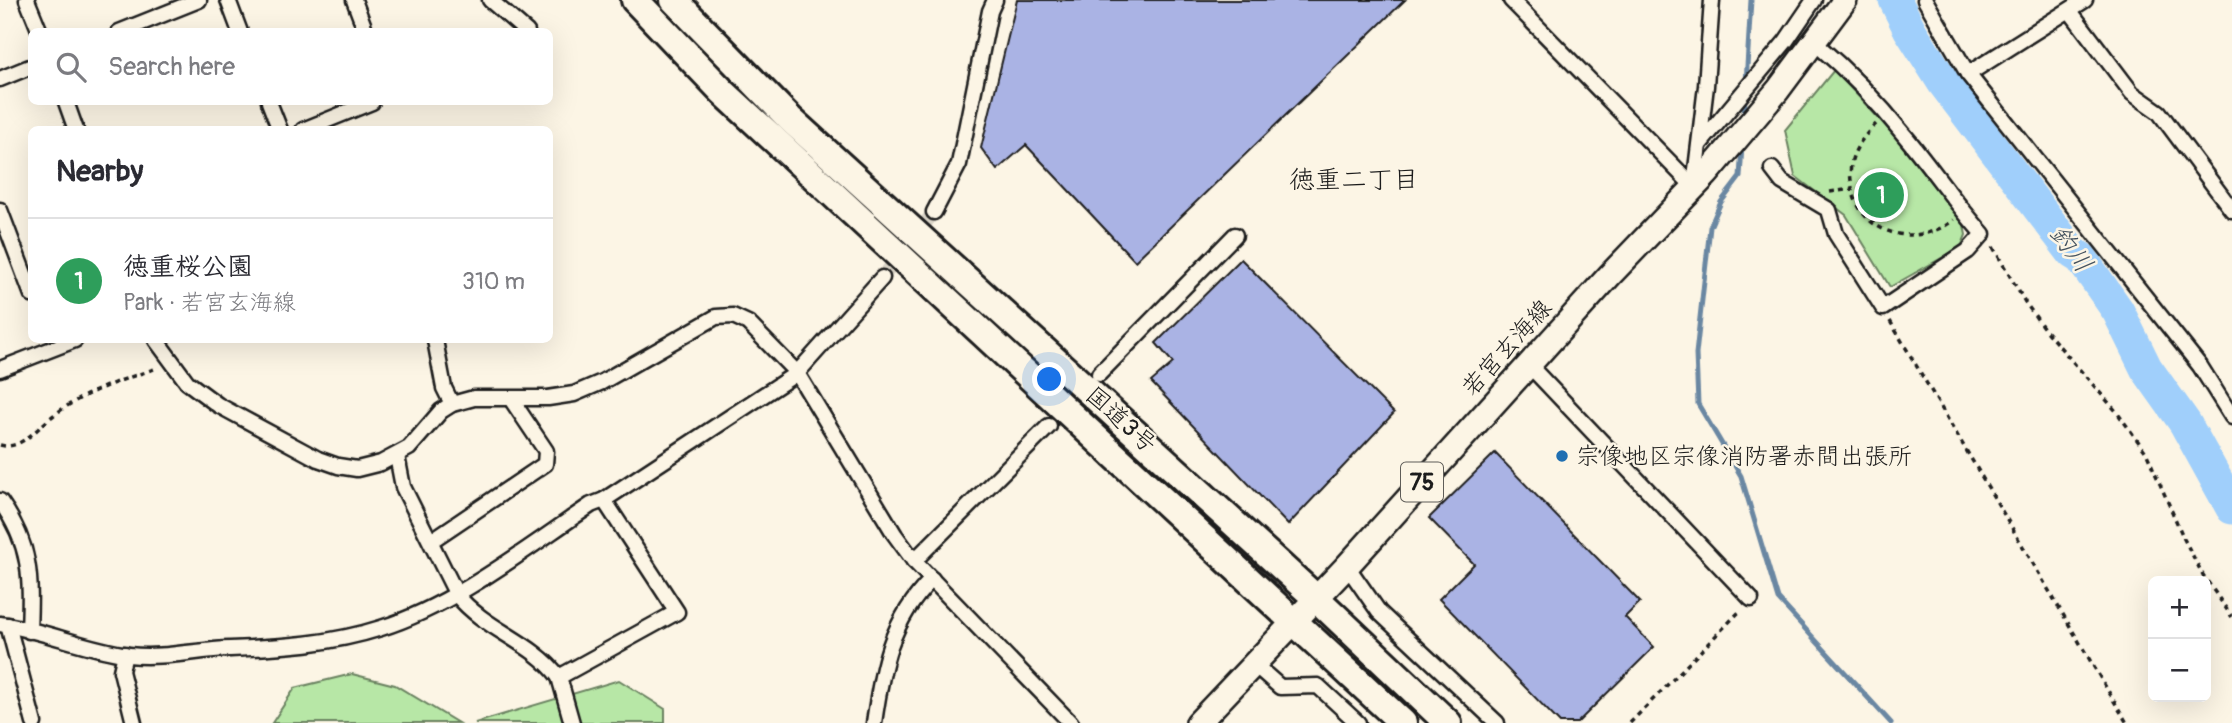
<!DOCTYPE html>
<meta charset="utf-8">
<style>
:root{--surface:#fff;--page:#f7f7f7;--text:#2b2b33;--muted:#7c7c81;--line:#e1e1e2;--accent:#0b8043}
body{margin:0;font-family:Pangolin,"Klee One",sans-serif;background:var(--page);color:var(--text)}
.controls{position:absolute;right:21px;bottom:21px;display:grid;overflow:hidden;border-radius:10px;box-shadow:0 7px 28px #0002}
.controls button{width:63px;height:63px;display:grid;place-items:center;padding:0;border:0;border-bottom:2px solid var(--line);background:var(--surface);color:var(--text);font:35px sans-serif}
.you{position:absolute;left:1050px;top:380px;width:24px;height:24px;margin:-18px;border:5px solid #fff;border-radius:50%;background:#1a73e8;box-shadow:0 0 0 10px #1a73e833}
.badge{display:grid;place-items:center;width:46px;height:46px;border-radius:50%;background:var(--accent);color:#fff;font-size:23px;font-weight:700}
.pin{position:absolute;translate:-50% -50%;border:4px solid #fff;box-shadow:0 2px 7px #0006}
.list{margin:0;padding:0;list-style:none}
h2{display:flex;justify-content:space-between;align-items:center;height:91px;margin:0;padding:0 28px;font-size:30px}
h2 small{font-size:23px;font-weight:400;color:var(--muted)}
.list li{display:grid;grid-template-columns:46px 1fr auto;gap:21px;align-items:center;box-sizing:border-box;height:126px;padding:0 28px;border-top:2px solid var(--line)}
.list b{display:block;font-size:26px;white-space:nowrap}
.list p{margin:0;font-size:23px;white-space:nowrap;color:var(--muted)}
.list em{font-size:23px;font-style:normal;color:var(--muted)}
.icon{flex:none;width:38px;height:38px;fill:none;stroke:currentColor;stroke-width:2;stroke-linecap:round;stroke-linejoin:round}
.map{position:relative;flex:none;width:2232px;height:723px;overflow:hidden}
.search{position:absolute;background:var(--surface);box-shadow:0 7px 28px #0002;left:28px;top:28px;width:525px;height:77px;display:flex;align-items:center;gap:18px;box-sizing:border-box;padding:0 24px;border-radius:10px;color:var(--muted);font-size:26px}
.panel{position:absolute;background:var(--surface);box-shadow:0 7px 28px #0002;left:28px;top:126px;width:525px;height:217px;border-radius:10px}
.map>svg:first-child{display:block}
.green{fill:#b7e7a6;stroke:#6a8261;stroke-width:2}
.lines{fill:none;stroke-linecap:round;stroke-linejoin:round}
.stream{stroke:#6b87a2;stroke-width:5}
.river{stroke:#a0cffb;stroke-width:33}
.building{fill:#aab3e4;stroke:#1c1c1c;stroke-width:2}
.street-tunnel{stroke:#dad4c7;stroke-width:14;stroke-dasharray:14 7;stroke-linecap:butt}
.street-casing{stroke:#1c1c1c;stroke-width:19}
.primary-casing{stroke:#1c1c1c;stroke-width:28}
.highway-casing{stroke:#1c1c1c;stroke-width:32}
.path{stroke:#1c1c1c;stroke-width:3.5;stroke-dasharray:5 5;stroke-linecap:butt}
.street{stroke:#fcf5e5;stroke-width:14}
.primary{stroke:#fcf5e5;stroke-width:23}
.highway{stroke:#fcf5e5;stroke-width:26}
.poi-dot{fill:#1f6fb2;stroke:#fcf5e5;stroke-width:2.5}
.labels{text-anchor:middle;dominant-baseline:central;stroke-width:5;stroke-linejoin:round;paint-order:stroke}
.shield{fill:#fcf5e5;stroke:#5f5d58;stroke-width:2}
.shield-label{font-size:23px;font-weight:bold;fill:#1c1c1c}
.street-label{font-size:24px;fill:#1c1c1c;stroke:#fcf5e5}
.poi-label{font-size:24px;fill:#1c1c1c;stroke:#fcf5e5;text-anchor:start}
.neighbourhood-label{font-size:26px;fill:#1c1c1c;stroke:#fcf5e5}
.water-label{font-size:26px;font-style:italic;fill:#44525f;stroke:#fcf5e5}
</style>
<div class="map">
<svg width="2232" height="723" viewBox="0 0 2232 723">
<rect width="100%" height="100%" fill="#fcf5e5"/>
<filter id="ink" filterUnits="userSpaceOnUse"><feTurbulence type="fractalNoise" baseFrequency=".0143" numOctaves="2"/><feDisplacementMap in="SourceGraphic" scale="14" xChannelSelector="R" yChannelSelector="G"/><feConvolveMatrix kernelMatrix="1 2 1 2 8 2 1 2 1" color-interpolation-filters="sRGB"/></filter>
<g filter="url(#ink)">
<g class="green">
<polygon points="1834,70 1893,134 1964,225 1966,235 1961,247 1890,287 1846,215 1795,176 1785,130"/>
<polygon points="352,674 395,685 458,723 272,723 295,688"/>
<polygon points="619,680 665,709 665,723 475,723"/>
</g>
<g class="lines">
<g class="stream">
<polyline points="1746,83 1751,0"/>
<polyline points="1744,118 1745,97"/>
<polyline points="1742,146 1740,177 1721,202 1710,227 1696,354 1698,404 1741,476 1778,599 1891,723"/>
</g>
<polyline class="river" points="1895,0 1910,30 1943,82 2073,253 2081,258 2118,311 2146,368 2185,423 2232,508"/>
</g>
<g class="building">
<polygon points="1017,0 1405,0 1135,261 1026,145 997,170 981,148"/>
<polygon points="1241,259 1394,413 1288,525 1151,382 1173,363 1156,343"/>
<polygon points="1495,453 1640,602 1625,617 1654,647 1577,723 1560,723 1439,599 1474,564 1429,518"/>
</g>
<g class="lines">
<polyline class="street-tunnel" points="882,278 934,212"/>
<defs>
<g id="street">
<polyline points="27,0 40,32"/>
<polyline points="228,0 240,32"/>
<polyline points="354,0 366,32"/>
<polyline points="490,0 527,32"/>
<polyline points="1511,0 1694,187"/>
<polyline points="1925,0 1968,74 2200,366 2232,417"/>
<polyline points="2070,11 2132,93 2159,112 2232,210"/>
<polyline points="119,32 199,0"/>
<polyline points="1968,74 2085,0"/>
<polyline points="0,79 32,66"/>
<polyline points="66,102 76,130"/>
<polyline points="269,102 280,130"/>
<polyline points="303,130 372,102"/>
<polyline points="1700,144 1786,41 1814,0"/>
<path d="M1772 169 1782 182 1829 210 1836 234 1883 308 1968 251 1983 234C1955 203 1932 168 1905 136 1878 102 1847 70 1814 42"/>
<polyline points="1694,186 1706,86 1712,0"/>
<polyline points="0,210 32,295"/>
<polyline points="934,212 959,164 990,11 995,0"/>
<polyline points="156,340 187,382 218,405 318,459 338,466 357,469 381,463 409,448 441,411 452,404 474,398 548,398 574,394 602,382 716,317 733,316 748,323 797,373 895,535 914,561 1071,723"/>
<polyline points="435,340 444,388 452,404"/>
<polyline points="1528,364 1751,599"/>
<polyline points="0,369 75,340"/>
<polyline points="1099,374 1235,235"/>
<path d="M397 456 403 487 457 595C485 630 532 641 559 677L677 612 604 500"/>
<path d="M0 501C32 546 31 578 29 631"/>
<polyline points="431,541 545,464 546,451 511,399"/>
<polyline points="914,561 1049,426"/>
<polyline points="1347,566 1379,612 1497,723"/>
<path d="M0 624C44 630 85 649 129 655 163 659 196 650 230 649 282 647 331 644 381 628 455 605 527 548 591 505L604 500 797 373 882 278"/>
<polyline points="8,625 34,723"/>
<polyline points="125,654 121,671 134,723"/>
<polyline points="1255,665 1280,687 1318,686 1358,723"/>
<polyline points="559,677 572,723"/>
<path d="M874 723C882 667 890 621 932 579"/>
</g>
<polyline id="primary" points="1198,723 1347,566 1610,275 1707,174 1778,90 1845,0"/>
<g id="highway">
<polyline points="635,0 723,92 1403,723"/>
<polyline points="674,0 790,119 1317,599 1448,723"/>
</g>
</defs>
<use href="#street" class="street-casing"/>
<use href="#primary" class="primary-casing"/>
<use href="#highway" class="highway-casing"/>
<g class="path">
<path d="M1876 124C1867 133 1859 142 1854 154 1850 163 1850 172 1851 181 1856 234 1914 250 1954 220"/>
<polyline points="1830,192 1852,189"/>
<polyline points="1993,247 2025,302 2045,330 2116,411 2146,452 2184,539 2203,575 2232,617"/>
<polyline points="1890,321 2127,723"/>
<path d="M0 445C21 451 38 427 54 415 86 391 119 381 157 368"/>
<polyline points="1630,723 1740,611"/>
</g>
<use href="#street" class="street"/>
<use href="#primary" class="primary"/>
<use href="#highway" class="highway"/>
</g>
</g>
<circle class="poi-dot" cx="1562" cy="456" r="7"/>
<g class="labels">
<rect class="shield" x="1401" y="462.5" width="42" height="39" rx="5"/>
<g class="shield-label">
<text x="1422" y="482">75</text>
</g>
<g class="street-label">
<text transform="translate(1507 348) rotate(-48)">若宮玄海線</text>
<text transform="translate(1121 420) rotate(42)">国道3号</text>
</g>
<g class="poi-label">
<text x="1576" y="456">宗像地区宗像消防署赤間出張所</text>
</g>
<g class="neighbourhood-label">
<text x="1354" y="180">徳重二丁目</text>
</g>
<g class="water-label">
<text transform="translate(2071 249) rotate(53)">釣川</text>
</g>
</g>
</svg>
<div class="controls">
<button>+</button>
<button>−</button>
</div>
<div class="you"></div>
<div class="pin badge" style="left:1881px;top:195px;background:#2e9e5b">1</div>
<div class="search"><svg class="icon" aria-label="search" viewBox="0 0 24 24"><circle cx="10" cy="10" r="6"/><path d="M15 15l6 6"/></svg>Search here</div>
<section class="panel">
<h2>Nearby<small></small></h2>
<ul class="list">
<li><span class="badge" style="background:#2e9e5b">1</span><div><b>徳重桜公園</b><p>Park · 若宮玄海線</p></div><em>310 m</em></li>
</ul>
</section>
</div>
